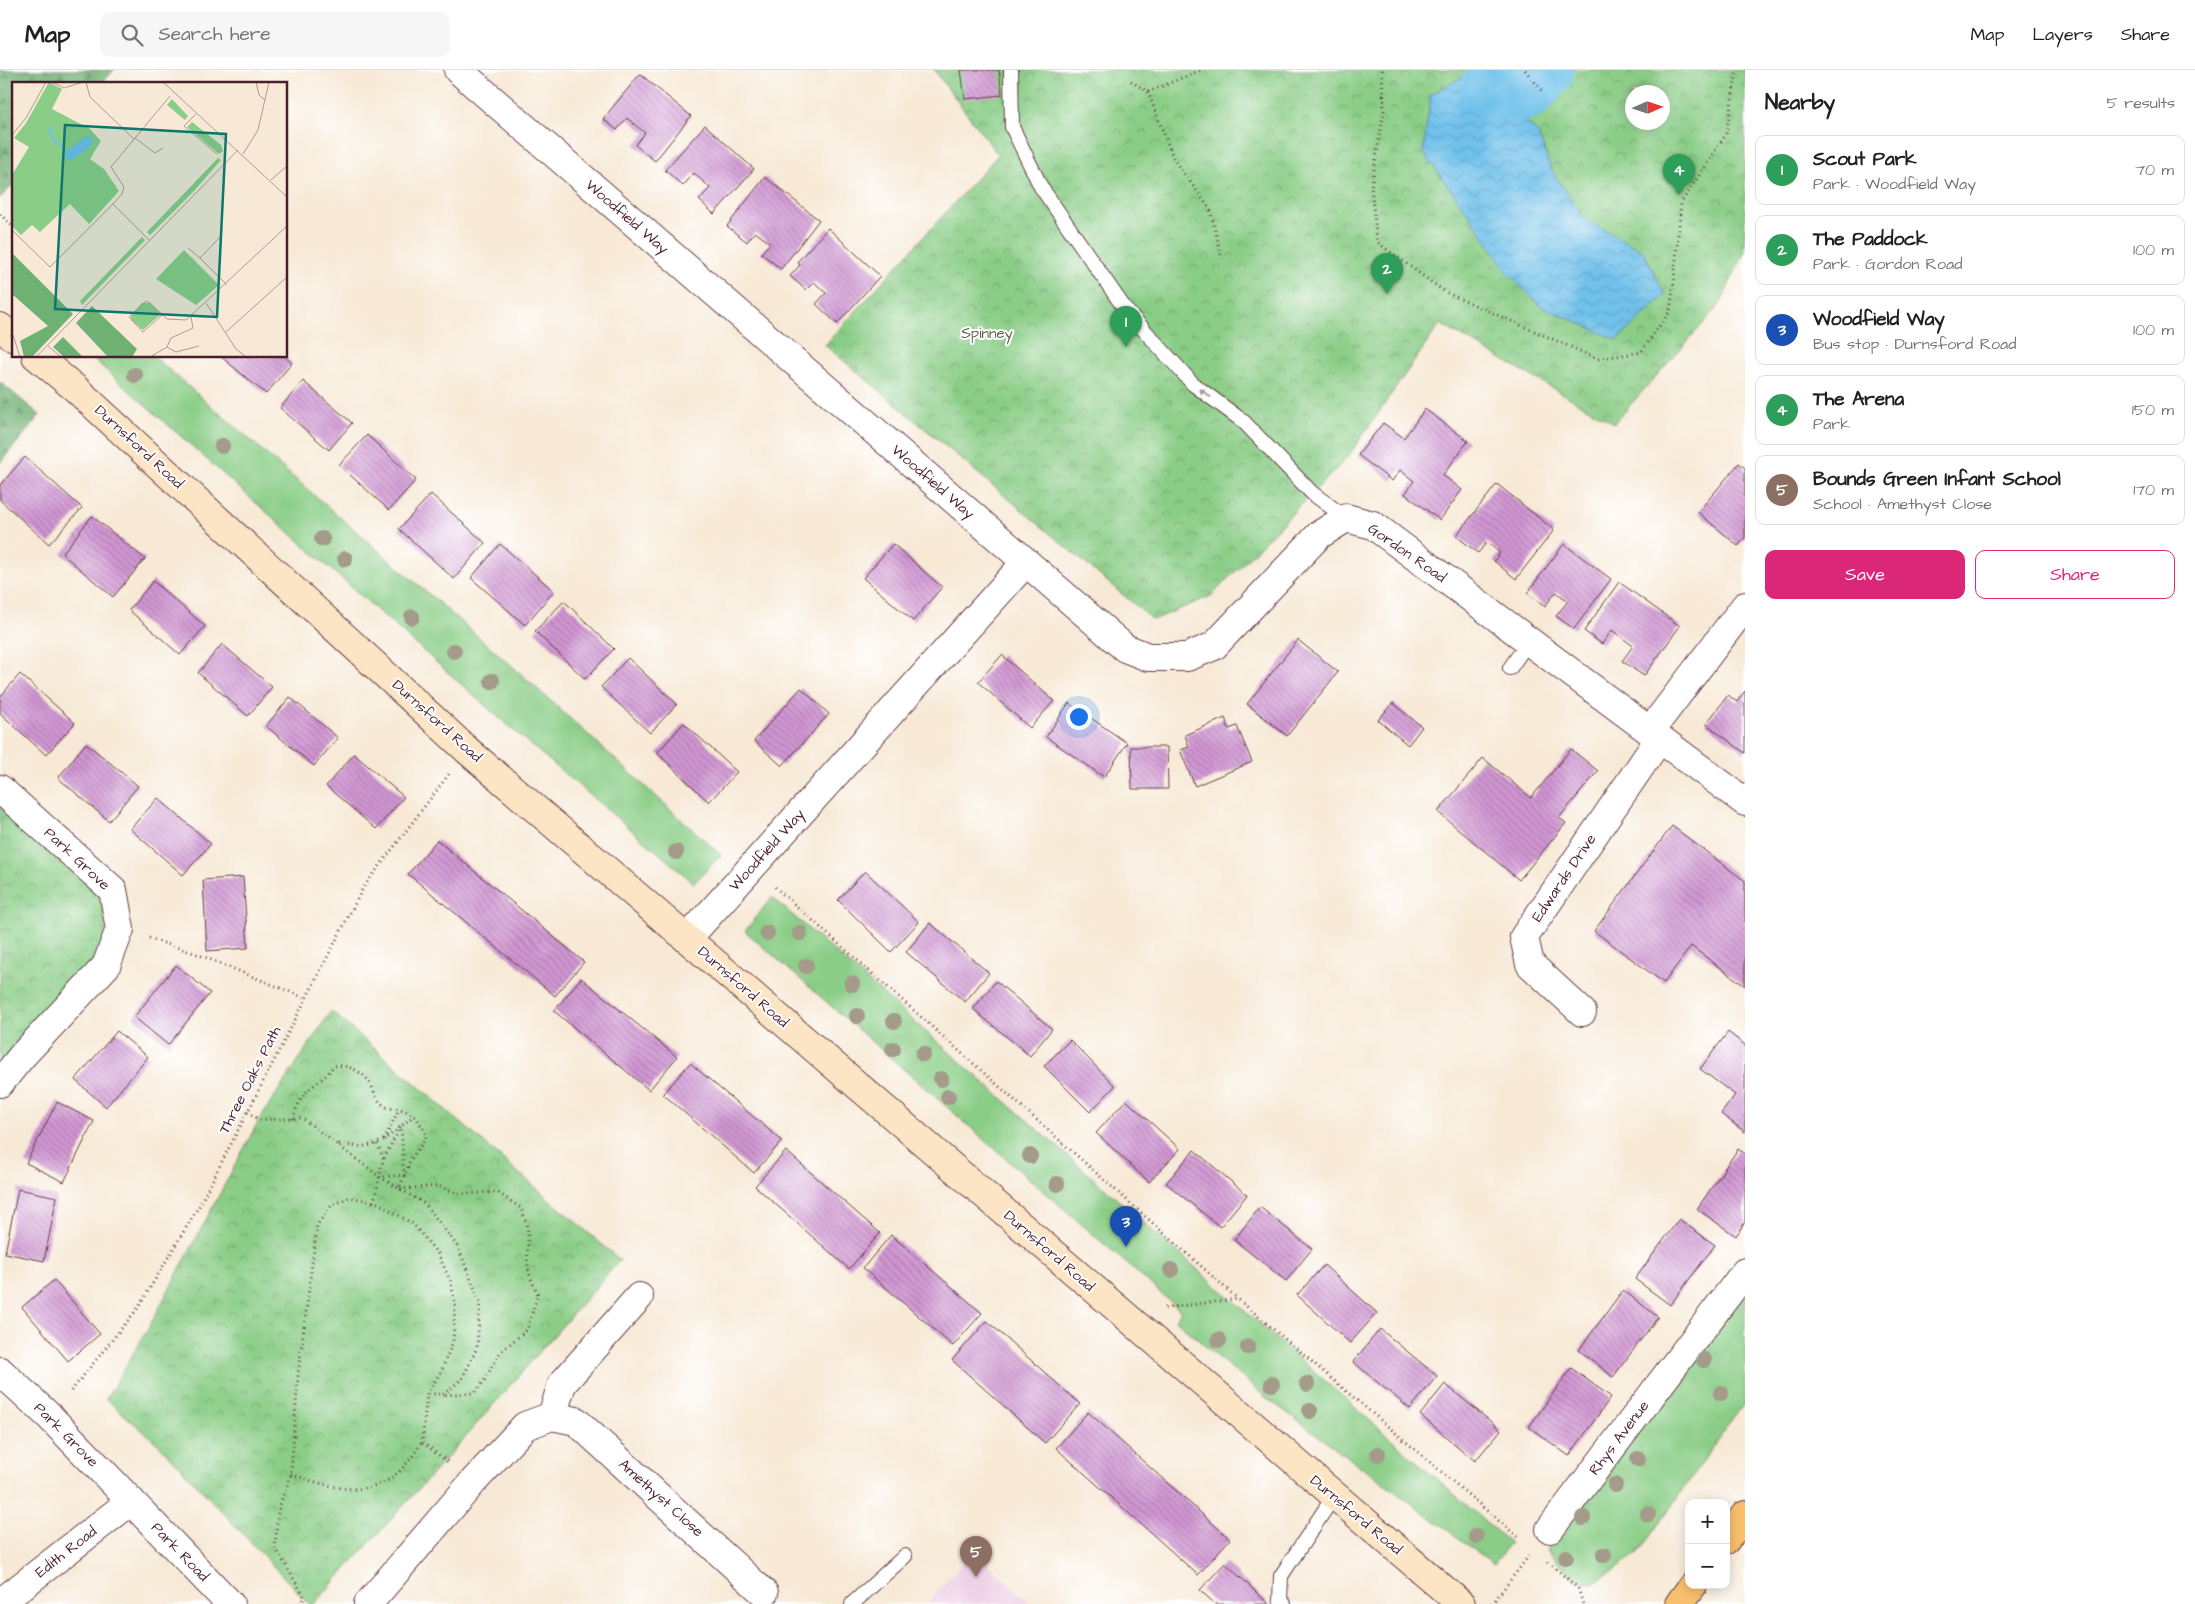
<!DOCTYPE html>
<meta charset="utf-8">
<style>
:root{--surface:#fff;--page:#f6f6f6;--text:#202124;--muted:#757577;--line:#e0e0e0;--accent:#db2777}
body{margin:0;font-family:"Architects Daughter",sans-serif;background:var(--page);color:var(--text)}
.controls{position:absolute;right:15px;bottom:15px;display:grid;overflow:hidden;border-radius:10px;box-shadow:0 2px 12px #0003}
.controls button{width:45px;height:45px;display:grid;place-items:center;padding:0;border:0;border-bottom:1px solid var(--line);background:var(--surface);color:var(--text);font:25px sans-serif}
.compass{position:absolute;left:1625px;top:15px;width:45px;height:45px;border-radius:50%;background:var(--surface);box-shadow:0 2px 12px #0003;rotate:87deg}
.you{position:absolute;left:1078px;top:646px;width:18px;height:18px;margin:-12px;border:4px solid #fff;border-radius:50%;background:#1a73e8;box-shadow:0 0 0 8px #1a73e833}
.badge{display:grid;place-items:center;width:32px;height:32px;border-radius:50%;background:var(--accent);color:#fff;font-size:16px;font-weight:700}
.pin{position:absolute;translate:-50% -41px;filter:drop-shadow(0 1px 2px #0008)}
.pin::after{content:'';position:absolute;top:26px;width:18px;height:15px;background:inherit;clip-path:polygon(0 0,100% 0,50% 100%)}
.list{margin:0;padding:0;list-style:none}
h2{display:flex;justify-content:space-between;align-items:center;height:65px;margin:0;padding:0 20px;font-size:21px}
h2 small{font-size:16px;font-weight:400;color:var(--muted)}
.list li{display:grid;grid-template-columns:32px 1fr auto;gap:15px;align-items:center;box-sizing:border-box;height:70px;margin:0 10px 10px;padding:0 10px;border:1px solid var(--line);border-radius:10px}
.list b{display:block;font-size:19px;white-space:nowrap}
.list p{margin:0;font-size:16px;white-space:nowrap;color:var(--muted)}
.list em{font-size:16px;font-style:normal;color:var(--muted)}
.actions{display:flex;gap:10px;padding:15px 20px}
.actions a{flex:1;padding:11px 0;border:1px solid var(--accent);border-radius:10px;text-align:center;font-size:18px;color:var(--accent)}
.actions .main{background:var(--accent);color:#fff}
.icon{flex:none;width:28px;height:28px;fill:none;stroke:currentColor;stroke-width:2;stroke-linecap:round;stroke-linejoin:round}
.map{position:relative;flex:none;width:1745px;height:1534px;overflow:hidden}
header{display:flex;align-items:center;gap:30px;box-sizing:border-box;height:70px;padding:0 25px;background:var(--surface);border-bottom:1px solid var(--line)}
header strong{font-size:24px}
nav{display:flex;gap:28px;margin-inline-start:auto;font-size:18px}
.search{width:350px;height:45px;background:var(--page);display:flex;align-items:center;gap:12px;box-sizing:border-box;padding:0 18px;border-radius:10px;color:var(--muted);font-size:19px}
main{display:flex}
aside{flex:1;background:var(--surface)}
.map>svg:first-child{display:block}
.built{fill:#efd0e6}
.green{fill:#8acd86;stroke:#6a7658}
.forest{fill:url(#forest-firs);stroke:#5c684f}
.park{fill:url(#park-crowns);stroke:#6a7658;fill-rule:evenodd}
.water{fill:url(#water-waves);stroke:#5d708b}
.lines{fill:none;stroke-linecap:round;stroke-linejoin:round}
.river{stroke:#70c1eb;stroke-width:62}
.building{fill:url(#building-back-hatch)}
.lane-casing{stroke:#643d45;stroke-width:16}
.street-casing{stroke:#643d45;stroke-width:30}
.secondary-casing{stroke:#643d45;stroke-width:30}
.primary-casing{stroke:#643d45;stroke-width:30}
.path{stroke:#643d45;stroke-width:3;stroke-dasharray:1 4;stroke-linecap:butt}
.lane{stroke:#fff;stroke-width:14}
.street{stroke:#fff;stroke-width:28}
.secondary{stroke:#fce5c4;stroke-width:28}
.primary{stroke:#f8bf6c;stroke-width:28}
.tree{fill:#a49b8a}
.oneway{fill:#ae9aa0}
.labels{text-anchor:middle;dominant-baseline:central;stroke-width:4;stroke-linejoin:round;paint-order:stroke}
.street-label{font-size:15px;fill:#4a1f2b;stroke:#fff}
.park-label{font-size:15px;fill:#605c4b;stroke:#fff}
.inset-river{fill:none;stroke:#70c1eb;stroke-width:2.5}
.inset-road{fill:none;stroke:#b29892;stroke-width:1}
.view{fill:#0f766e;fill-opacity:0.15;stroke:#0f766e;stroke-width:2.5}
.inset-edge{fill:none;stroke:#4a1f2b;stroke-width:2.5}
</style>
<header>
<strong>Map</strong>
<div class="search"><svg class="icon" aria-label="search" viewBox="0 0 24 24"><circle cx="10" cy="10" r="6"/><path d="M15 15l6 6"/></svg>Search here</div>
<nav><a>Map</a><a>Layers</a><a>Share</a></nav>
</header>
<main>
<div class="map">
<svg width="1745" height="1534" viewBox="0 0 1745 1534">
<defs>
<pattern id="forest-firs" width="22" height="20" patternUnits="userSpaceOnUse" patternTransform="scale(1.25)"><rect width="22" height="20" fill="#6fb073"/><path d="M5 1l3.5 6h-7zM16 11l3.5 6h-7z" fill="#5d8f5f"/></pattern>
<pattern id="park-crowns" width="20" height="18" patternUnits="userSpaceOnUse" patternTransform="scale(1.25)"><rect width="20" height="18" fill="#8acd86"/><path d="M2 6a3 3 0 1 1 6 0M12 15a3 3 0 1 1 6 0" fill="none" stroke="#73a66e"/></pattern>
<pattern id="water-waves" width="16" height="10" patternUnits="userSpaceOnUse" patternTransform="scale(1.25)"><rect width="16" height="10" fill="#70c1eb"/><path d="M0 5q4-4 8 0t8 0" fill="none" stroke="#62a5ca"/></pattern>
<pattern id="building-back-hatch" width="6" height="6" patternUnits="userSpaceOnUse" patternTransform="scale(1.25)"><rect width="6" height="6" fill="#d096d3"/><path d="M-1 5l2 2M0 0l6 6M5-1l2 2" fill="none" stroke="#ab7aab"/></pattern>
</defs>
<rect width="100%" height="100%" fill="#fff"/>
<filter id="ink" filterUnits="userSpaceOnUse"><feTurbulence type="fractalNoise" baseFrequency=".02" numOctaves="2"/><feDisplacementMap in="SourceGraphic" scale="10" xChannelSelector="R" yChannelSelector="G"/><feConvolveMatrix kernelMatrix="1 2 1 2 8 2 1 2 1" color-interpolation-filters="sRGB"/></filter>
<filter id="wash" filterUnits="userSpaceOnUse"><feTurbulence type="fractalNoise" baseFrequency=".0096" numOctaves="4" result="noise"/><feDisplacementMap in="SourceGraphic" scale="20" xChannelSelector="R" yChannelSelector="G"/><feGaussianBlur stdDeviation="1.12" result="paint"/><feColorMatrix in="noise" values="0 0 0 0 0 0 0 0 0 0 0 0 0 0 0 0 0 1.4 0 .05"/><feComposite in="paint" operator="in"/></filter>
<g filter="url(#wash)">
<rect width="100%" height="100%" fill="#f7e9d6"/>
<polygon class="built" points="973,1481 1031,1534 927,1534"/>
<g class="green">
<polygon points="90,286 153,286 511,595 721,785 694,813 506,654"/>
<polygon points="772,827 1510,1473 1494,1494 1264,1326 1175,1250 1181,1241 745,861"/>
<polygon points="1745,1215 1745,1332 1636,1486 1594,1513 1577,1512 1547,1480"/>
</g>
<g class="forest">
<polygon points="0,0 114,0 102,14 14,14 14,113 0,128"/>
<polygon points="0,312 40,345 0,393"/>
</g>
<g class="park">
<path d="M934 0H1745V181L1719 236 1614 353 1440 254 1347 388 1211 526 1153 550 825 275 998 85ZM1632 22H1662V52H1632Z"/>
<polygon points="0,736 101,820 106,860 98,893 0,1000"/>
<polygon points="331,941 620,1190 445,1390 314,1534 309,1534 159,1375 106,1329 149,1257 259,1050"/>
</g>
<polygon class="water" points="1466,5 1491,18 1538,63 1552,101 1584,148 1644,182 1665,225 1617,270 1541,236 1508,203 1478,157 1423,82 1431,24"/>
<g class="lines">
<polyline class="river" points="1491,18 1525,20 1543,0"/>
</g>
<g id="blocks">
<g class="building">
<polygon points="961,0 999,0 1002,25 965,29"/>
<polygon points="640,4 691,46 655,91 635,75 645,63 627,48 617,60 603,49"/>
<polygon points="705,55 754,99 714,144 699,130 710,118 694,103 683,116 665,100"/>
<polygon points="765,107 819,150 781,199 761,183 770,173 755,162 747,172 727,156"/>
<polygon points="828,158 880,206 837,254 816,234 826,223 814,212 806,220 790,206 800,195 797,192"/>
<polygon points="220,286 284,286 292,293 266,324"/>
<polygon points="303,311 352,353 329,380 280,338"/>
<polygon points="1425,339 1468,371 1443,405 1462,420 1440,450 1405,424 1414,411 1400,400 1392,411 1358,385 1383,353 1404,368"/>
<polygon points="367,365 416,410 389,440 339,395"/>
<polygon points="25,387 82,438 49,474 0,430 0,415"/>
<polygon points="1739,393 1745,398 1745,468 1738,476 1698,442"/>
<polygon points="1497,414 1554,460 1516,509 1494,491 1500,483 1487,472 1478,483 1456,466"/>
<polygon points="431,424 485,473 454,509 399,459"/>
<polygon points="92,446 145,489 113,527 62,484"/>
<polygon points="500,474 554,521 525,555 471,508"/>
<polygon points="893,474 942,517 913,551 863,508"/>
<polygon points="1564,474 1611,509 1574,559 1556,546 1568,531 1556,522 1545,536 1527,523"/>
<polygon points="153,511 205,556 180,585 129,540"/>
<polygon points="1619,512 1680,556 1644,606 1622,591 1633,576 1612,560 1602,574 1584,561"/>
<polygon points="564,531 614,579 585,609 535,561"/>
<polygon points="1298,570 1338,602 1287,666 1247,634"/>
<polygon points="222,574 272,617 248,646 198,603"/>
<polygon points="1002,585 1054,631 1030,658 978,612"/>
<polygon points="628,588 677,634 650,663 601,617"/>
<polygon points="20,604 75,653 46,685 0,643 0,627"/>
<polygon points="801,618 829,644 782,696 754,671"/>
<polygon points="1745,621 1745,683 1706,654 1728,625 1737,632"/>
<polygon points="290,627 338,668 314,696 266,656"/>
<polygon points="1069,633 1127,673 1104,707 1046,667"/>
<polygon points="1393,633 1422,657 1408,675 1378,650"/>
<polygon points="1225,648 1229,659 1237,656 1252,692 1195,716 1180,680 1189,677 1185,665"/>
<polygon points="684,653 737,702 709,732 657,683"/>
<polygon points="86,673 138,716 109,751 58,708"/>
<polygon points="1131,677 1167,677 1168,719 1132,719"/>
<polygon points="1571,679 1598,701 1559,748 1566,753 1519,810 1438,742 1483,688 1531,728"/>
<polygon points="354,684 404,727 376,759 326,716"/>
<polygon points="158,728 211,774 183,805 130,759"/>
<polygon points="1672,756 1745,811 1745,916 1691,876 1664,913 1594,861"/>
<polygon points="437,770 584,892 555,926 408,804"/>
<polygon points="865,801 919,852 891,882 838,830"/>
<polygon points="243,807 248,878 207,881 203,810"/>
<polygon points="930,853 989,903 965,932 906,882"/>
<polygon points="176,895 210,923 168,975 134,947"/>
<polygon points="581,908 677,987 649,1020 554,941"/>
<polygon points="996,911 1052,959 1030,986 973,939"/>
<polygon points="117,961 148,987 106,1037 75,1010"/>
<polygon points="1728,962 1745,975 1745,1062 1721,1044 1735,1025 1700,999"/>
<polygon points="1070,970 1115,1016 1090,1042 1044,996"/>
<polygon points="690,993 782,1071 754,1103 663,1024"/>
<polygon points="1126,1030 1180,1079 1149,1112 1096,1063"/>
<polygon points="57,1032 94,1051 64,1112 26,1093"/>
<polygon points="1738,1079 1745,1084 1745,1152 1736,1166 1697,1139"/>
<polygon points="1194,1080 1247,1125 1220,1157 1166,1113"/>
<polygon points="786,1081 880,1163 849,1199 755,1116"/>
<polygon points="18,1119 57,1127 44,1191 5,1183"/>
<polygon points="1260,1137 1312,1179 1286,1211 1234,1170"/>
<polygon points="1679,1149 1715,1175 1670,1235 1635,1209"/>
<polygon points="891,1165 982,1243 953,1276 863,1198"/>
<polygon points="1324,1195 1377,1243 1350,1273 1297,1225"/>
<polygon points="54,1210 100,1264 68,1291 22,1237"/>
<polygon points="1623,1220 1658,1247 1613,1307 1579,1280"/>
<polygon points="987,1251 1080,1334 1045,1373 952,1290"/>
<polygon points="1380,1259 1437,1306 1410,1339 1353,1292"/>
<polygon points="1571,1298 1611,1327 1569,1386 1529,1357"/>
<polygon points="1445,1314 1501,1360 1475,1391 1420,1345"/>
<polygon points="1088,1342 1230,1469 1198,1505 1056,1378"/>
<polygon points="1225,1493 1269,1534 1215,1534 1200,1520"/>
</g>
</g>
</g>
<g filter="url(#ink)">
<use href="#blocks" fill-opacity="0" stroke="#643d45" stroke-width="1"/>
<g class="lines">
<defs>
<g id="lane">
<polyline points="1011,0 1012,57 1041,117 1125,239 1193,314 1244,352 1312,423 1346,448"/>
<polyline points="1510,598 1528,572"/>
<polyline points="852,1534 905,1486"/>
<polyline points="1284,1534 1280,1530 1281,1506 1334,1426"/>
</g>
<g id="street">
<polyline points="458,0 1026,492 687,869"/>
<polyline points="1026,492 1125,578 1148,587 1187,587 1214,576 1319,465 1346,448 1373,455 1745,732"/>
<polyline points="1650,661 1745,536"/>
<polyline points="0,719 113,820 120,859 106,896 22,986 0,1013"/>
<polyline points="1582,942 1530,894 1524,867 1660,668"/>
<polyline points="0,1301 50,1347 230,1534"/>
<polyline points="552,1346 562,1314 639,1227"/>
<polyline points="1550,1459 1745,1202"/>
<polyline points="0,1533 131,1431"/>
<polyline points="368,1534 473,1412 525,1356 552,1346 576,1351 764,1523"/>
</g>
<g id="secondary">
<polyline points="0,257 14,268"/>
<polyline points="36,286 76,319 467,680 1461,1534"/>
</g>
<g id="primary">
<polyline points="1726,1470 1745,1445"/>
<polyline points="1679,1534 1693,1515"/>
</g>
</defs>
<use href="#lane" class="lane-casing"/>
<use href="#street" class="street-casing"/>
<use href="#secondary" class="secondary-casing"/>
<use href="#primary" class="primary-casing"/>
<g class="path">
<polyline points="1382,0 1384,41 1371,117 1377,172 1445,222 1598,289 1641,282 1670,241 1674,211 1681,133 1726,64 1737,0"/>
<polyline points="1525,0 1542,21"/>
<polyline points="1131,11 1148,22 1174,90 1210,139 1222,189"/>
<polyline points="1148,22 1201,0"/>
<polyline points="0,144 14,158"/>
<polyline points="775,817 1238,1229"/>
<polyline points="149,868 197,884 305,928"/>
<polyline points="247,1042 259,1050 302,1048 380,1107 425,1134 458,1177 480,1232 477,1278 462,1309 443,1325 427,1323"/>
<path d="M293 1049C297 1035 302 1024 314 1015 322 1008 328 1006 333 996 347 994 362 1001 370 1013 375 1021 376 1031 385 1036 389 1039 396 1038 400 1039 417 1044 419 1052 427 1066L411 1089 399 1119 438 1116 461 1124 497 1122 521 1138C524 1146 528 1156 528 1164 528 1193 524 1197 538 1224L527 1260 500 1282 483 1313 474 1323 443 1325"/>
<polyline points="384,1070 399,1039"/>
<path d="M339 1074C380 1082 385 1068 415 1045"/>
<polyline points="377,1074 384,1089"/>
<path d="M373 1132C379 1118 378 1103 384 1089 389 1077 396 1067 401 1056L404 1105 380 1107"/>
<polyline points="1165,1238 1238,1229 1518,1467"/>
<polyline points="71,1321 138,1238 199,1136 363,818 449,704"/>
<path d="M291 1404C351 1424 385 1433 422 1372"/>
<polyline points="1548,1492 1578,1518 1583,1534"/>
<polyline points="300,1534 305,1528 275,1477 278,1441 291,1404 298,1305 317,1155 332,1135 350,1127 378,1133 413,1154 438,1184 451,1212 455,1235 453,1271 441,1302 427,1323 422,1372 449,1393"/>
<polyline points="1492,1534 1531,1483"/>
</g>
<use href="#lane" class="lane"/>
<use href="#street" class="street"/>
<use href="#secondary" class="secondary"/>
<use href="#primary" class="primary"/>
</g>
<g class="tree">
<circle cx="135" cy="305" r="8"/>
<circle cx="222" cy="376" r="8"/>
<circle cx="322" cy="469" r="8"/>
<circle cx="345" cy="489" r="8"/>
<circle cx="412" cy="547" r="8"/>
<circle cx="454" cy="581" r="8"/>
<circle cx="492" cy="611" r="8"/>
<circle cx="676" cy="782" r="8"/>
<circle cx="767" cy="863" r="8"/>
<circle cx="800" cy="863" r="8"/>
<circle cx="806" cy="896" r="8"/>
<circle cx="852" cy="914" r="8"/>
<circle cx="857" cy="946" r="8"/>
<circle cx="894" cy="951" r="8"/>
<circle cx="893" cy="979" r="8"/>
<circle cx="923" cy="984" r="8"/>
<circle cx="941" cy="1009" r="8"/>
<circle cx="948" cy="1027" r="8"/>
<circle cx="1030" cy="1086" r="8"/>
<circle cx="1057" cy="1114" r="8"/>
<circle cx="1171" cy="1200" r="8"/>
<circle cx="1219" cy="1270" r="8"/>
<circle cx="1248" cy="1277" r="8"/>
<circle cx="1704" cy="1290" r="8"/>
<circle cx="1272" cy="1314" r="8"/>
<circle cx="1307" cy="1314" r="8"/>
<circle cx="1721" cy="1323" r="8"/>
<circle cx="1310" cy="1341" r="8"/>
<circle cx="1378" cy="1384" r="8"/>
<circle cx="1638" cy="1389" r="8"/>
<circle cx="1615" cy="1415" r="8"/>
<circle cx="1648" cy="1444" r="8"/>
<circle cx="1583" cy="1448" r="8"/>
<circle cx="1476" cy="1466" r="8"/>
<circle cx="1604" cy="1485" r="8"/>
<circle cx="1566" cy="1487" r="8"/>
</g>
<defs><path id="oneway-solid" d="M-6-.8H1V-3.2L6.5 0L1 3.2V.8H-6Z" transform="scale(1.25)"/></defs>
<use class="oneway" href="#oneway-solid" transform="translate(1205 323) rotate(-144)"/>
</g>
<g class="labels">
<g class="street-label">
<text transform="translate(627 147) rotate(41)">Woodfield Way</text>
<text transform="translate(139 377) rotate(43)">Durnsford Road</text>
<text transform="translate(933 412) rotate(41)">Woodfield Way</text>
<text transform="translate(1407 483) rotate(35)">Gordon Road</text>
<text transform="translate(437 651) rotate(42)">Durnsford Road</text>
<text transform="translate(767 780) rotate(-48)">Woodfield Way</text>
<text transform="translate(77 789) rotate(43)">Park Grove</text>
<text transform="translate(1564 808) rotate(-56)">Edwards Drive</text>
<text transform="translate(743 917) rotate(41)">Durnsford Road</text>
<text transform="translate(250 1010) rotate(-63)">Three Oaks Path</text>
<text transform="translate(1049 1181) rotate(41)">Durnsford Road</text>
<text transform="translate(66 1365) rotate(45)">Park Grove</text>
<text transform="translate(1619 1368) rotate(-53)">Rhys Avenue</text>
<text transform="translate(661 1428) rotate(42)">Amethyst Close</text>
<text transform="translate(1356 1445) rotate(40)">Durnsford Road</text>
<text transform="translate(66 1482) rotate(-38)">Edith Road</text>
<text transform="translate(180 1482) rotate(46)">Park Road</text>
</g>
<g class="park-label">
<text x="987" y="263">Spinney</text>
</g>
</g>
<g transform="translate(12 12)">
<rect width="275" height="275" fill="#f7e9d6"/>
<path d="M160 17 176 34 173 38 155 23ZM180 40 209 63 211 69 207 72 175 45ZM206 76 209 78 181 110 138 153 135 150ZM130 155 133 158 70 223 68 219Z" fill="#8acd86"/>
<path d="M0 171 61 232 20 275H12L8 259 36 244 0 212ZM80 224 125 267 120 275H96L64 241ZM51 255 71 275H52L41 265Z" fill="#6fb073"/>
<path d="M37 0 50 7 40 27 78 47 89 59 78 77 92 87 107 109 77 142 58 122 28 150 20 143 9 153 0 144V93L17 65 2 56 14 41ZM172 168 207 203 184 223 144 197ZM130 221H138L149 232 131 248 119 238V233Z" fill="#8acd86"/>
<path d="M76 53 81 58 77 66 60 78 54 77 53 70Z" fill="#70c1eb"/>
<path class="inset-river" d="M38 45 40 57 52 65 53 70"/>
<path class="inset-road" d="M40 0 52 6 71 0M74 0 78 15 122 57M151 0 275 115M244 0 247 13 253 18M184 32 172 44 205 72M0 53 14 36 34 0M123 56 143 71 151 66M231 72 246 48 257 0M259 98 275 84M101 122 110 112 112 105 99 85 158 14M0 148 38 185 101 122 138 159M208 155 188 176 215 203M176 166 188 176M194 221 224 267 234 275M150 233 131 250 117 235 134 219 138 221 155 237 174 238 275 144M179 235 181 246 159 256 155 265 164 270 187 264M0 250 8 275M214 250 275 195M36 264 49 275M24 275 226 68M138 275 155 265"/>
<path class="view" d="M53 43 214 52 205 235 43 227Z"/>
<rect width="275" height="275" class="inset-edge"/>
</g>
</svg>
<div class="controls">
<button>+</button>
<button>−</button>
</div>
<svg class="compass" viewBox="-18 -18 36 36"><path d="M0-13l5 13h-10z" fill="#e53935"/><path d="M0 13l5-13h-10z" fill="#757577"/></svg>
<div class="you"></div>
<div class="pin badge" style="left:1126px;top:277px;background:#2e9e5b">1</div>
<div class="pin badge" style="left:1387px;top:224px;background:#2e9e5b">2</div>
<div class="pin badge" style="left:1126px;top:1177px;background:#1a4fb4">3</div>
<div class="pin badge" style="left:1679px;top:125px;background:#2e9e5b">4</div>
<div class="pin badge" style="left:976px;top:1507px;background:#8d6e63">5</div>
</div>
<aside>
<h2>Nearby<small>5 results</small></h2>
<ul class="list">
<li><span class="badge" style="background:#2e9e5b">1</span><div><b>Scout Park</b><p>Park · Woodfield Way</p></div><em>70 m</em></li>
<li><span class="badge" style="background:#2e9e5b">2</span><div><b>The Paddock</b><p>Park · Gordon Road</p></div><em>100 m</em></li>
<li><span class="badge" style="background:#1a4fb4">3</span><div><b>Woodfield Way</b><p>Bus stop · Durnsford Road</p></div><em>100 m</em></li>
<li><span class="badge" style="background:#2e9e5b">4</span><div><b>The Arena</b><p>Park</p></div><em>150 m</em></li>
<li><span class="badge" style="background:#8d6e63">5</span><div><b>Bounds Green Infant School</b><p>School · Amethyst Close</p></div><em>170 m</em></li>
</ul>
<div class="actions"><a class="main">Save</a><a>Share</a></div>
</aside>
</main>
